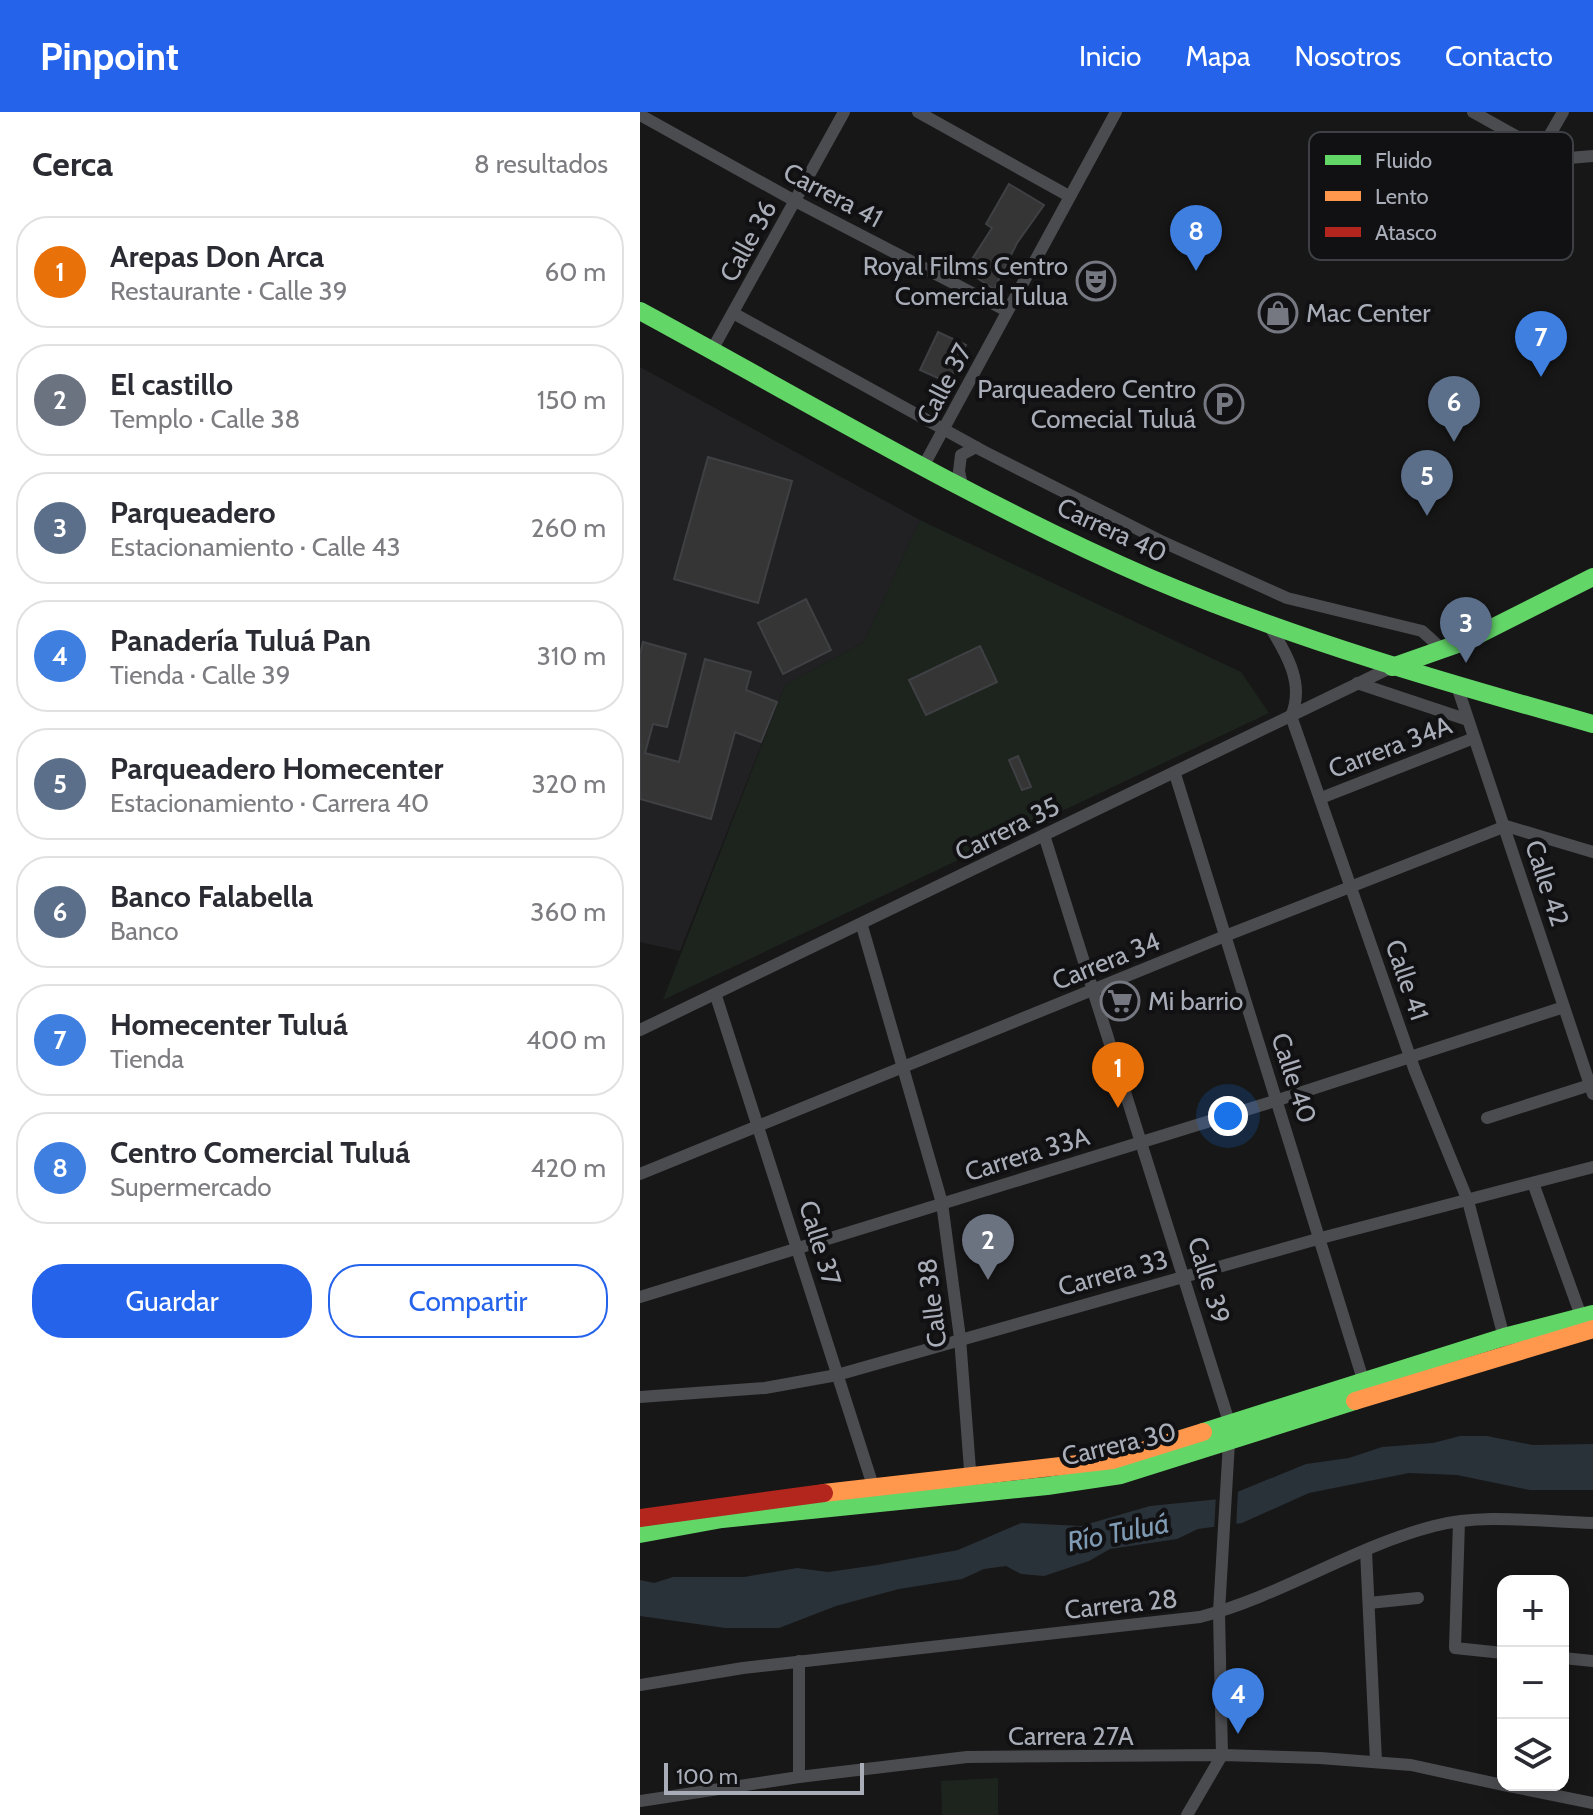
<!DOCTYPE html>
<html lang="es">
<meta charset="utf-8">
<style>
:root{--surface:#fff;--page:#f7f7f7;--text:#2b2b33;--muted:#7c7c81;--line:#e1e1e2;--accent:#2563eb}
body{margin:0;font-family:Cabin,sans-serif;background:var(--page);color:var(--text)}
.controls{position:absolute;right:24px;bottom:24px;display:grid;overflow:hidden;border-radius:16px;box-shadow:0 4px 20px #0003}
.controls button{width:72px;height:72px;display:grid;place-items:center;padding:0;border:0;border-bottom:2px solid var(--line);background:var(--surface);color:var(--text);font:40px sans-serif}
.scale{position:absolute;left:24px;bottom:20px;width:200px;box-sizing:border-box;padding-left:8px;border:4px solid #a8adb8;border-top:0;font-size:22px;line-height:28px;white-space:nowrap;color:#a8adb8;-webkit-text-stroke:6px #111113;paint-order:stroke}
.you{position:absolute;left:588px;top:1004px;width:28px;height:28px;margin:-20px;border:6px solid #fff;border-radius:50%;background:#1a73e8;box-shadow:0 0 0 12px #1a73e833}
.badge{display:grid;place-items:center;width:52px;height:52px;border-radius:50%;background:var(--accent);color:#fff;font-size:26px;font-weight:700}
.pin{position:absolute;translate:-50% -66px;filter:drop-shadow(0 2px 4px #0008)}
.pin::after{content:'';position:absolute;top:42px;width:28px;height:24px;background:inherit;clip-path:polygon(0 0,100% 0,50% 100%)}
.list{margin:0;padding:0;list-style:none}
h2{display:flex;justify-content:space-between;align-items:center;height:104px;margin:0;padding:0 32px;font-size:34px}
h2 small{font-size:26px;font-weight:400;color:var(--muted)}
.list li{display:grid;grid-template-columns:52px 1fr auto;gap:24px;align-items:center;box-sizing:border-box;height:112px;margin:0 16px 16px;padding:0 16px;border:2px solid var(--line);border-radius:32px}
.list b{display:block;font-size:30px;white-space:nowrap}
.list p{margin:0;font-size:26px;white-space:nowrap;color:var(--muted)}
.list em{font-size:26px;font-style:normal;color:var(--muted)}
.actions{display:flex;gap:16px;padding:24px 32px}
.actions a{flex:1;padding:18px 0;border:2px solid var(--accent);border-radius:32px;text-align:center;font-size:28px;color:var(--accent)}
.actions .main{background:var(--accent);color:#fff}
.icon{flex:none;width:44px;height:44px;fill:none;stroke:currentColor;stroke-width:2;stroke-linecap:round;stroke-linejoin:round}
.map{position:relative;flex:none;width:953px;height:1703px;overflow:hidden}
header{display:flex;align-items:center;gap:48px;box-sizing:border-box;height:112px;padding:0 40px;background:var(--accent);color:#fff}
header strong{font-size:38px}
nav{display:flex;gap:44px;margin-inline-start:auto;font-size:28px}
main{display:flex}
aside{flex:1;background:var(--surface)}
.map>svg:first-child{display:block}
.built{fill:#212123}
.green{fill:#1d241e}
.water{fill:#2a3239}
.pier{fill:#171717}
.building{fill:#353536;stroke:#3f4043;stroke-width:2}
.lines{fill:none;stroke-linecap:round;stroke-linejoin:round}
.street{stroke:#4b4c50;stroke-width:12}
.fast{stroke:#63d668;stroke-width:18}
.slow{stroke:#ff974d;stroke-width:18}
.jam{stroke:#b3261e;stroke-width:18}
.labels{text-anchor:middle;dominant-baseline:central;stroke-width:8;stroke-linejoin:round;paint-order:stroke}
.street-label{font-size:26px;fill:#a8adb8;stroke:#111113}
.poi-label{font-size:26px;fill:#a8adb8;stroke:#111113;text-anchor:end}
.water-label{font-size:28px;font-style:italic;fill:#7f9bb3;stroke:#111113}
.key{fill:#111113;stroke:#3e4045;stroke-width:2}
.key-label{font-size:22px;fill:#a8adb8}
</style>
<header>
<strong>Pinpoint</strong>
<nav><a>Inicio</a><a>Mapa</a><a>Nosotros</a><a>Contacto</a></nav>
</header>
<main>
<aside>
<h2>Cerca<small>8 resultados</small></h2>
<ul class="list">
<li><span class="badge" style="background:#e8710a">1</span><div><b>Arepas Don Arca</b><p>Restaurante · Calle 39</p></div><em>60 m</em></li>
<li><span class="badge" style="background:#6b7280">2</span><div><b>El castillo</b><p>Templo · Calle 38</p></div><em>150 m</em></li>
<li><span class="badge" style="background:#5c6f8a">3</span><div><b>Parqueadero</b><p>Estacionamiento · Calle 43</p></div><em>260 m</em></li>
<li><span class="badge" style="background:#3f7fe0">4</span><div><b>Panadería Tuluá Pan</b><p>Tienda · Calle 39</p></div><em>310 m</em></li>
<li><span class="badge" style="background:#5c6f8a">5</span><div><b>Parqueadero Homecenter</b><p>Estacionamiento · Carrera 40</p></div><em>320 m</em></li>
<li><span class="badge" style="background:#5c6f8a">6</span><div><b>Banco Falabella</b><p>Banco</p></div><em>360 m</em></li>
<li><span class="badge" style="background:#3f7fe0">7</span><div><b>Homecenter Tuluá</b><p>Tienda</p></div><em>400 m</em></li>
<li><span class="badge" style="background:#3f7fe0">8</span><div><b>Centro Comercial Tuluá</b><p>Supermercado</p></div><em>420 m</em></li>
</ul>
<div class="actions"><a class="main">Guardar</a><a>Compartir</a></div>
</aside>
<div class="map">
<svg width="953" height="1703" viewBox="0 0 953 1703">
<rect width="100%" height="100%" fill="#171717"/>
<polygon class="built" points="0,255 280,408 224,530 145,573 40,839 0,830"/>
<g class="green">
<polygon points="280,408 601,560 629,601 23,888 145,573 224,530"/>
<polygon points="358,1666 358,1703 302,1703 301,1669"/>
</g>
<polygon class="water" points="820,1324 847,1324 893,1333 953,1332 953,1378 890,1378 817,1363 769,1361 669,1381 602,1411 558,1417 537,1427 470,1437 449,1449 404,1464 381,1462 366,1454 344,1457 322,1467 259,1477 196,1494 139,1516 85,1516 0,1504 0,1468 14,1471 33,1465 104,1465 157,1456 188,1460 237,1453 318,1438 381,1411 441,1414 510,1394 580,1387 666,1352 709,1346 742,1335 793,1331"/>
<polygon class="pier" points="598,1378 596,1417 574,1421 576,1383"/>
<g class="building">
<polygon points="369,72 404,93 377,131 354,177 325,158 352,116 346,112"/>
<polygon points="298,220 326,233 309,271 280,258"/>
<polygon points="68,345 152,369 118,491 34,467"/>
<polygon points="166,487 191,538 143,562 118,511"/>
<polygon points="3,530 46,542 27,615 13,612 5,641 39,650 65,547 111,560 106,578 137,590 121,630 95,620 71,707 0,687 0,542"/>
<polygon points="340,534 357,570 286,603 269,568"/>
<polygon points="378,644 391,675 382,678 369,648"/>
</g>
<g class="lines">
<g class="street">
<polyline points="278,0 429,84"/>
<polyline points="833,0 917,47 953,44"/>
<polyline points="0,3 155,89 367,199"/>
<polyline points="901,38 923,0"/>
<polyline points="93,201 343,339 523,430 647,486 782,519 803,538"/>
<polyline points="72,238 204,0"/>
<polyline points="284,353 476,0"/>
<polyline points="322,373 319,359 321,343 336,335"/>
<path d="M630 515C647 542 665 573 651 604L775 959 828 1089 865 1229"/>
<polyline points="717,571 828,608"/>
<polyline points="817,574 953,982"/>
<polyline points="535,662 725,1274"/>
<polyline points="681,686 834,626"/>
<polyline points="404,723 590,1313 579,1500 582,1643 547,1703"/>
<polyline points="222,814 302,1091 320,1226 331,1371"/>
<polyline points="76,884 235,1380"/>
<polyline points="0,918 752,555"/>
<polyline points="847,1006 950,973"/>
<polyline points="0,1062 585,824 866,714 953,740"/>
<polyline points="893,1071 941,1204"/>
<polyline points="0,1185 638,988 924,895"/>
<polyline points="0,1285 125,1276 197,1263 681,1126 953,1055"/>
<polyline points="819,1410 815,1536 863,1541"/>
<polyline points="726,1439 736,1649"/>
<polyline points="729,1491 778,1486"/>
<polyline points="923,1546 953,1549"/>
<polyline points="159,1549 159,1665"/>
<path d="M0 1573 103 1556 560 1505C641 1484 713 1435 794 1414 844 1401 901 1410 953 1411"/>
<polyline points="864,1673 953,1691"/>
<polyline points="0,1689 159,1665 327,1645 582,1643 680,1646 771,1653 863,1673"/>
</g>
<g class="fast">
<path d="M0 199C168 290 334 390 510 466 654 527 803 570 953 612"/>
<polyline points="752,555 826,529 953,465"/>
<polyline points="563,1320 864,1225 953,1202"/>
<polyline points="0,1422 82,1407 407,1374 481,1363 715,1289"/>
</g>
<g class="slow">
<polyline points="715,1289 953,1217"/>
<polyline points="184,1381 473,1348 563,1320"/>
</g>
<polyline class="jam" points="0,1406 184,1381"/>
</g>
<defs>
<symbol id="theatre-ring" viewBox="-11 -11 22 22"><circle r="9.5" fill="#111113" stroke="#757880" stroke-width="1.5"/><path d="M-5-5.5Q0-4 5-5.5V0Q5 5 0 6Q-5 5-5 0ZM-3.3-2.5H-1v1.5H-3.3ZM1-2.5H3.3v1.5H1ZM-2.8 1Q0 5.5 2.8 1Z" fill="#757880"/></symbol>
<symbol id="shop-ring" viewBox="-11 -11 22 22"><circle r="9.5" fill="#111113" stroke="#757880" stroke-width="1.5"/><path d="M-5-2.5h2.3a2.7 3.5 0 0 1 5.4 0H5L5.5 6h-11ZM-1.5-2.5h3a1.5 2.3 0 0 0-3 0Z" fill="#757880"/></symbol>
<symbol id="parking-ring" viewBox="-11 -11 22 22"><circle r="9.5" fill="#111113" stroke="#757880" stroke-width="1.5"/><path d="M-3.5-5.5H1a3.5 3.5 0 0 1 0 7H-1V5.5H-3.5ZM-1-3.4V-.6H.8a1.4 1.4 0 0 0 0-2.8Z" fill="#757880"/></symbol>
<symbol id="supermarket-ring" viewBox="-11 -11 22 22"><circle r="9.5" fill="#111113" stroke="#757880" stroke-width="1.5"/><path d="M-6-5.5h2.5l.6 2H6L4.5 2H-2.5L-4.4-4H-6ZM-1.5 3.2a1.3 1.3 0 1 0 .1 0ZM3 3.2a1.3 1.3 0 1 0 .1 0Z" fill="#757880"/></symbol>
</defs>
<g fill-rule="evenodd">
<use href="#theatre-ring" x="434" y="147" width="44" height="44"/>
<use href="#shop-ring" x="616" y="179" width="44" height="44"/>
<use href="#parking-ring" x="562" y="270" width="44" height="44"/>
<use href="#supermarket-ring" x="458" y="867" width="44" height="44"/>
</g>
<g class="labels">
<g class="street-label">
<text transform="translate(193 83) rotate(28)">Carrera 41</text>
<text transform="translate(108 129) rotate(-61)">Calle 36</text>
<text transform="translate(304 272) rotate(-62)">Calle 37</text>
<text transform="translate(472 418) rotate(25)">Carrera 40</text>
<text transform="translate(750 635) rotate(-21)">Carrera 34A</text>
<text transform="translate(367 717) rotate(-26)">Carrera 35</text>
<text transform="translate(907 771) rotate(72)">Calle 42</text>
<text transform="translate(466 849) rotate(-22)">Carrera 34</text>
<text transform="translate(767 868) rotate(71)">Calle 41</text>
<text transform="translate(654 966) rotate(72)">Calle 40</text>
<text transform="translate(387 1042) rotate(-17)">Carrera 33A</text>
<text transform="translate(180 1131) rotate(73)">Calle 37</text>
<text transform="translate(473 1161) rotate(-15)">Carrera 33</text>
<text transform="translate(569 1168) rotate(73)">Calle 39</text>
<text transform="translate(292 1191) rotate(-97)">Calle 38</text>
<text transform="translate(479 1332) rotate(-13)">Carrera 30</text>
<text transform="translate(481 1492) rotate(-6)">Carrera 28</text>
<text x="431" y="1624">Carrera 27A</text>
</g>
<g class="poi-label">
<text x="428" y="154">Royal Films Centro<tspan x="428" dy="30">Comercial Tulua</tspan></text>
<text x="666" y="201" text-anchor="start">Mac Center</text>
<text x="556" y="277">Parqueadero Centro<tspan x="556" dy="30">Comecial Tuluá</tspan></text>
<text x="508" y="889" text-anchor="start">Mi barrio</text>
</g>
<g class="water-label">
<text transform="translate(478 1420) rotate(-11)">Río Tuluá</text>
</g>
</g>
<rect x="669" y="20" width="264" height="128" rx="12" class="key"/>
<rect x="685" y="43" width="36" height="10" fill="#63d668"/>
<rect x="685" y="79" width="36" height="10" fill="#ff974d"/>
<rect x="685" y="115" width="36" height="10" fill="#b3261e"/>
<g class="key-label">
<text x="735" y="56">Fluido</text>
<text x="735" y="92">Lento</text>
<text x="735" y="128">Atasco</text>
</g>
</svg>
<div class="controls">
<button>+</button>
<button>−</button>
<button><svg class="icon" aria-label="layers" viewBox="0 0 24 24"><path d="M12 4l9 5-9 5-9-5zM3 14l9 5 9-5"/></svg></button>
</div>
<div class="scale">100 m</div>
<div class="you"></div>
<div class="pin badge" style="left:478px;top:996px;background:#e8710a">1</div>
<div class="pin badge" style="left:348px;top:1168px;background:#6b7280">2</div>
<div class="pin badge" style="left:826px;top:551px;background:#5c6f8a">3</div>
<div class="pin badge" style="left:598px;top:1622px;background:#3f7fe0">4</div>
<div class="pin badge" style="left:787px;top:404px;background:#5c6f8a">5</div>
<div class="pin badge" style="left:814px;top:330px;background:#5c6f8a">6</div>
<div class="pin badge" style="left:901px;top:265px;background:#3f7fe0">7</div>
<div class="pin badge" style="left:556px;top:159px;background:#3f7fe0">8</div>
</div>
</main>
